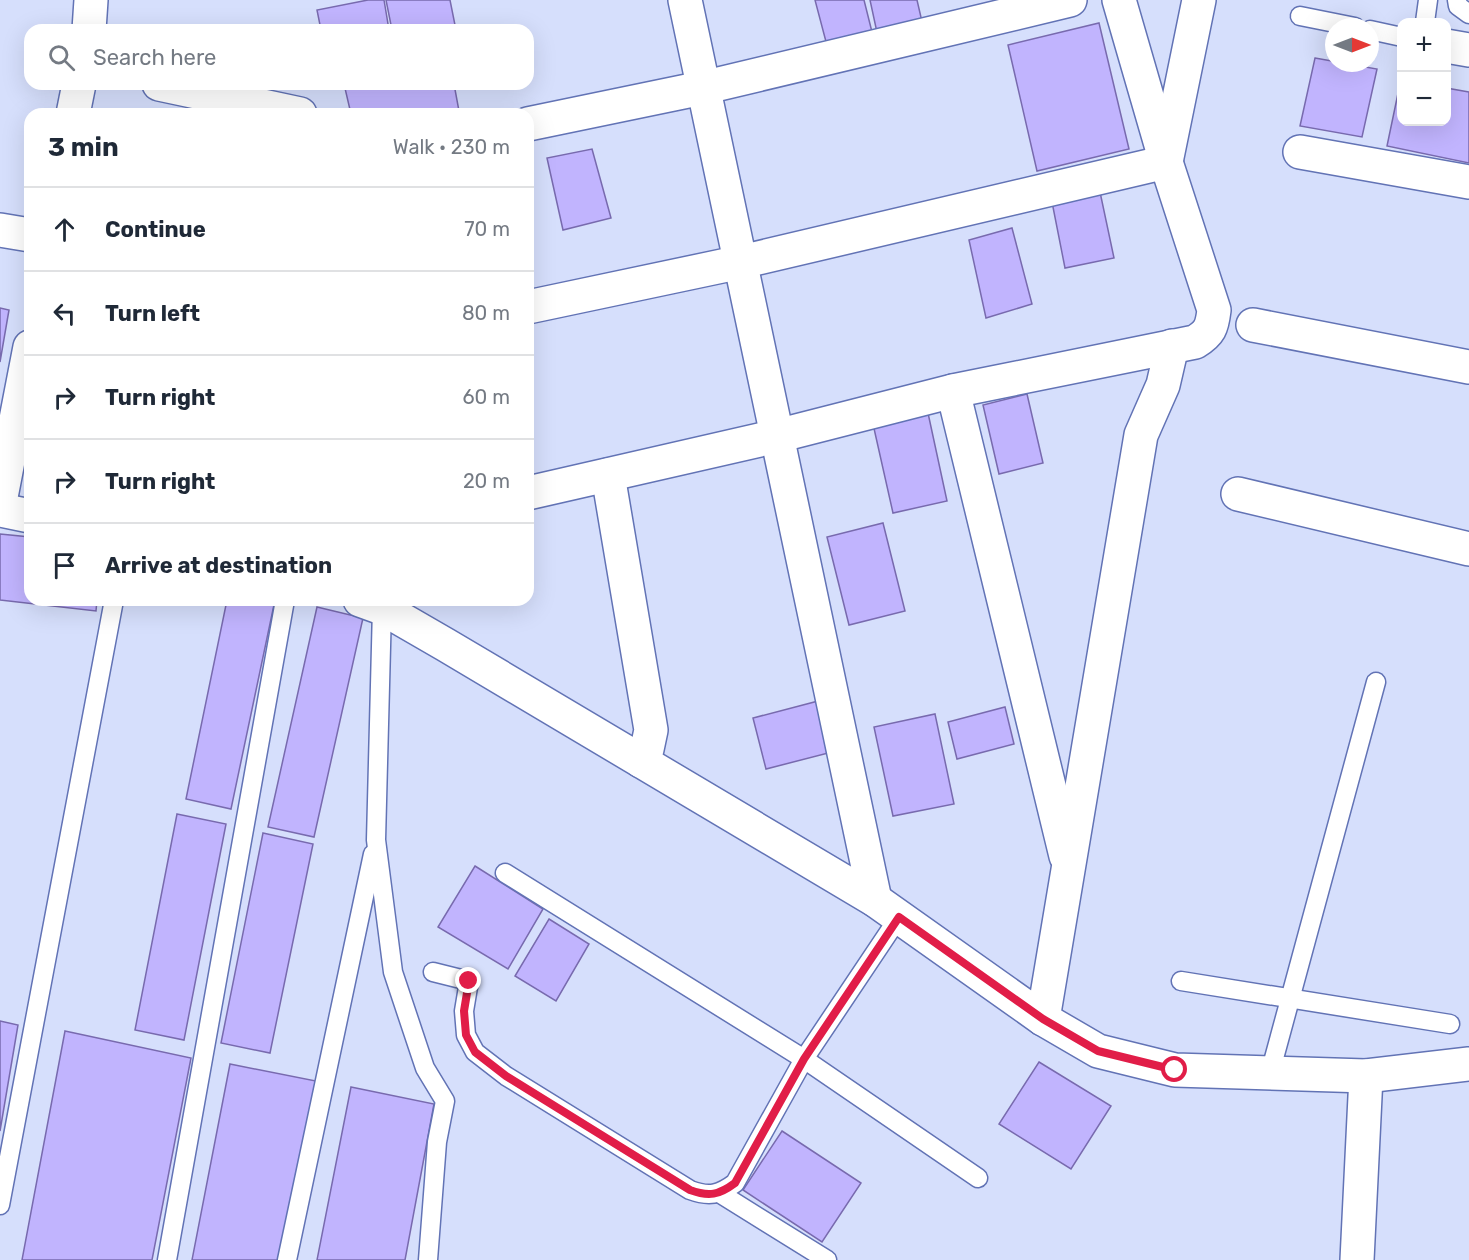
<!DOCTYPE html>
<meta charset="utf-8">
<style>
:root{--surface:#fff;--page:#f6f6f7;--text:#1f2937;--muted:#747a83;--line:#e0e1e3}
body{margin:0;font-family:Rubik,sans-serif;background:var(--page);color:var(--text)}
.controls{position:absolute;right:18px;top:18px;display:grid;overflow:hidden;border-radius:12px;box-shadow:0 6px 24px #0002}
.controls button{width:54px;height:54px;display:grid;place-items:center;padding:0;border:0;border-bottom:2px solid var(--line);background:var(--surface);color:var(--text);font:30px sans-serif}
.compass{position:absolute;left:1325px;top:18px;width:54px;height:54px;border-radius:50%;background:var(--surface);box-shadow:0 6px 24px #0002;rotate:90deg}
.stop{position:absolute;width:18px;height:18px;margin:-14px;border:4px solid #e11d48;border-radius:50%;background:#fff}
.stop.end{background:#e11d48;border-color:#fff;box-shadow:0 2px 6px #0008}
.list{margin:0;padding:0;list-style:none}
h2{display:flex;justify-content:space-between;align-items:center;height:78px;margin:0;padding:0 24px;font-size:26px}
h2 small{font-size:20px;font-weight:400;color:var(--muted)}
.list li{display:grid;grid-template-columns:39px 1fr auto;gap:18px;align-items:center;box-sizing:border-box;height:84px;padding:0 24px;border-top:2px solid var(--line)}
.list b{display:block;font-size:22px;white-space:nowrap}
.list em{font-size:20px;font-style:normal;color:var(--muted)}
.icon{flex:none;width:33px;height:33px;fill:none;stroke:currentColor;stroke-width:2;stroke-linecap:round;stroke-linejoin:round}
.map{position:relative;flex:none;width:1469px;height:1260px;overflow:hidden}
.search{position:absolute;background:var(--surface);box-shadow:0 6px 24px #0002;left:24px;top:24px;width:510px;height:66px;display:flex;align-items:center;gap:15px;box-sizing:border-box;padding:0 21px;border-radius:18px;color:var(--muted);font-size:22px}
.panel{position:absolute;background:var(--surface);box-shadow:0 6px 24px #0002;left:24px;top:108px;width:510px;height:498px;border-radius:18px}
.map>svg:first-child{display:block}
.building{fill:#c1b4fe;stroke:#786aae;stroke-width:1.5}
.lines{fill:none;stroke-linecap:round;stroke-linejoin:round}
.service-casing{stroke:#6273b5;stroke-width:21}
.minor-casing{stroke:#6273b5;stroke-width:36}
.service{stroke:#fff;stroke-width:18}
.minor{stroke:#fff;stroke-width:33}
.route{stroke:#e11d48;stroke-width:8}
</style>
<div class="map">
<svg width="1469" height="1260" viewBox="0 0 1469 1260">
<rect width="100%" height="100%" fill="#d6dffc"/>
<g class="building">
<polygon points="368,0 384,0 389,30 321,30 317,10"/>
<polygon points="386,0 450,0 456,30 392,30"/>
<polygon points="815,0 864,0 874,40 829,53"/>
<polygon points="870,0 917,0 923,26 878,37"/>
<polygon points="1099,23 1129,149 1037,171 1008,45"/>
<polygon points="1315,58 1377,69 1362,137 1300,126"/>
<polygon points="1401,79 1402,122 1446,122 1446,88 1469,92 1469,163 1387,146"/>
<polygon points="344,84 454,84 459,111 447,114 351,114"/>
<polygon points="592,149 611,218 563,230 547,158"/>
<polygon points="1100,192 1114,258 1065,268 1052,202"/>
<polygon points="1012,228 1032,304 986,318 969,240"/>
<polygon points="0,308 9,310 0,362"/>
<polygon points="1027,394 1043,463 999,474 983,405"/>
<polygon points="928,413 947,501 893,513 873,424"/>
<polygon points="883,523 905,611 849,625 827,537"/>
<polygon points="0,534 30,537 30,600 97,600 96,611 0,600"/>
<polygon points="227,600 275,600 231,809 186,799"/>
<polygon points="317,607 363,618 314,837 268,827"/>
<polygon points="822,700 836,751 766,769 753,718"/>
<polygon points="1005,707 1014,744 957,759 948,722"/>
<polygon points="935,714 954,804 893,816 874,727"/>
<polygon points="177,814 226,824 184,1040 135,1030"/>
<polygon points="263,833 313,844 270,1053 221,1043"/>
<polygon points="475,866 543,909 508,969 438,927"/>
<polygon points="549,919 589,944 556,1001 515,976"/>
<polygon points="0,1021 18,1025 0,1131"/>
<polygon points="65,1031 191,1058 152,1260 22,1260"/>
<polygon points="1039,1062 1111,1106 1071,1169 999,1124"/>
<polygon points="230,1064 316,1081 281,1260 192,1260"/>
<polygon points="351,1087 434,1104 405,1260 317,1260"/>
<polygon points="782,1131 861,1183 822,1242 743,1190"/>
</g>
<g class="lines">
<defs>
<g id="service">
<polyline points="1457,0 1458,6 1469,14"/>
<polyline points="1300,16 1355,27"/>
<polyline points="1425,22 1428,0"/>
<polyline points="1370,30 1402,37"/>
<polyline points="382,608 376,840 393,972 425,1068 445,1101 437,1142 428,1260"/>
<polyline points="505,873 804,1059 978,1178"/>
<path d="M433 972 469 981 464 1011 466 1035 475 1052 506 1076 690 1190C709 1197 719 1195 735 1183L804 1059 899 917"/>
<polyline points="1181,981 1450,1024"/>
<polyline points="1270,1073 1376,682"/>
<polyline points="721,1194 827,1260"/>
<polyline points="0,1205 114,600"/>
<polyline points="167,1260 285,600"/>
<polyline points="287,1260 373,854"/>
</g>
<g id="minor">
<polyline points="685,0 875,900"/>
<polyline points="89,30 91,0"/>
<polyline points="1446,46 1469,50"/>
<polyline points="159,84 300,114"/>
<polyline points="73,114 79,84"/>
<polyline points="528,124 702,88 1070,0"/>
<polyline points="1300,152 1469,182"/>
<polyline points="0,230 30,235"/>
<polyline points="528,307 741,262 1166,162 1199,0"/>
<polyline points="1253,325 1469,367"/>
<polyline points="953,391 1066,856"/>
<polyline points="608,475 651,730 647,749 641,761"/>
<path d="M528 493 777 436 953 391 1195 342C1210 333 1212 327 1214 310L1166 162 1119 0"/>
<polyline points="1238,494 1469,549"/>
<polyline points="0,502 30,347"/>
<polyline points="0,510 30,516"/>
<polyline points="360,600 382,608 446,645 875,900 1043,1019 1098,1051 1175,1070 1366,1076 1469,1064"/>
<polyline points="1043,1019 1141,435 1163,385 1172,346"/>
<polyline points="1357,1260 1366,1076"/>
</g>
</defs>
<use href="#service" class="service-casing"/>
<use href="#minor" class="minor-casing"/>
<use href="#service" class="service"/>
<use href="#minor" class="minor"/>
</g>
<g class="lines">
<path class="route" d="M469 981 464 1011 466 1035 475 1052 506 1076 690 1190C709 1197 719 1195 735 1183L804 1059 899 917 1043 1019 1098 1051 1175 1070"/>
</g>
</svg>
<div class="controls">
<button>+</button>
<button>−</button>
</div>
<svg class="compass" viewBox="-18 -18 36 36"><path d="M0-13l5 13h-10z" fill="#e53935"/><path d="M0 13l5-13h-10z" fill="#747a83"/></svg>
<div class="stop" style="left:1175px;top:1070px"></div>
<div class="stop end" style="left:469px;top:981px"></div>
<div class="search"><svg class="icon" aria-label="search" viewBox="0 0 24 24"><circle cx="10" cy="10" r="6"/><path d="M15 15l6 6"/></svg>Search here</div>
<section class="panel">
<h2>3 min<small>Walk · 230 m</small></h2>
<ul class="list">
<li><svg class="icon" aria-label="ahead" viewBox="0 0 24 24"><path d="M12 20V5M6 11l6-6 6 6"/></svg><div><b>Continue</b></div><em>70 m</em></li>
<li><svg class="icon" aria-label="left" viewBox="0 0 24 24"><path d="M17 20v-9H6M10 6l-5 5 5 5"/></svg><div><b>Turn left</b></div><em>80 m</em></li>
<li><svg class="icon" aria-label="right" viewBox="0 0 24 24"><path d="M7 20v-9h11M14 6l5 5-5 5"/></svg><div><b>Turn right</b></div><em>60 m</em></li>
<li><svg class="icon" aria-label="right" viewBox="0 0 24 24"><path d="M7 20v-9h11M14 6l5 5-5 5"/></svg><div><b>Turn right</b></div><em>20 m</em></li>
<li><svg class="icon" aria-label="arrive" viewBox="0 0 24 24"><path d="M6 21V4h12l-3 4 3 4H6"/></svg><div><b>Arrive at destination</b></div></li>
</ul>
</section>
</div>
